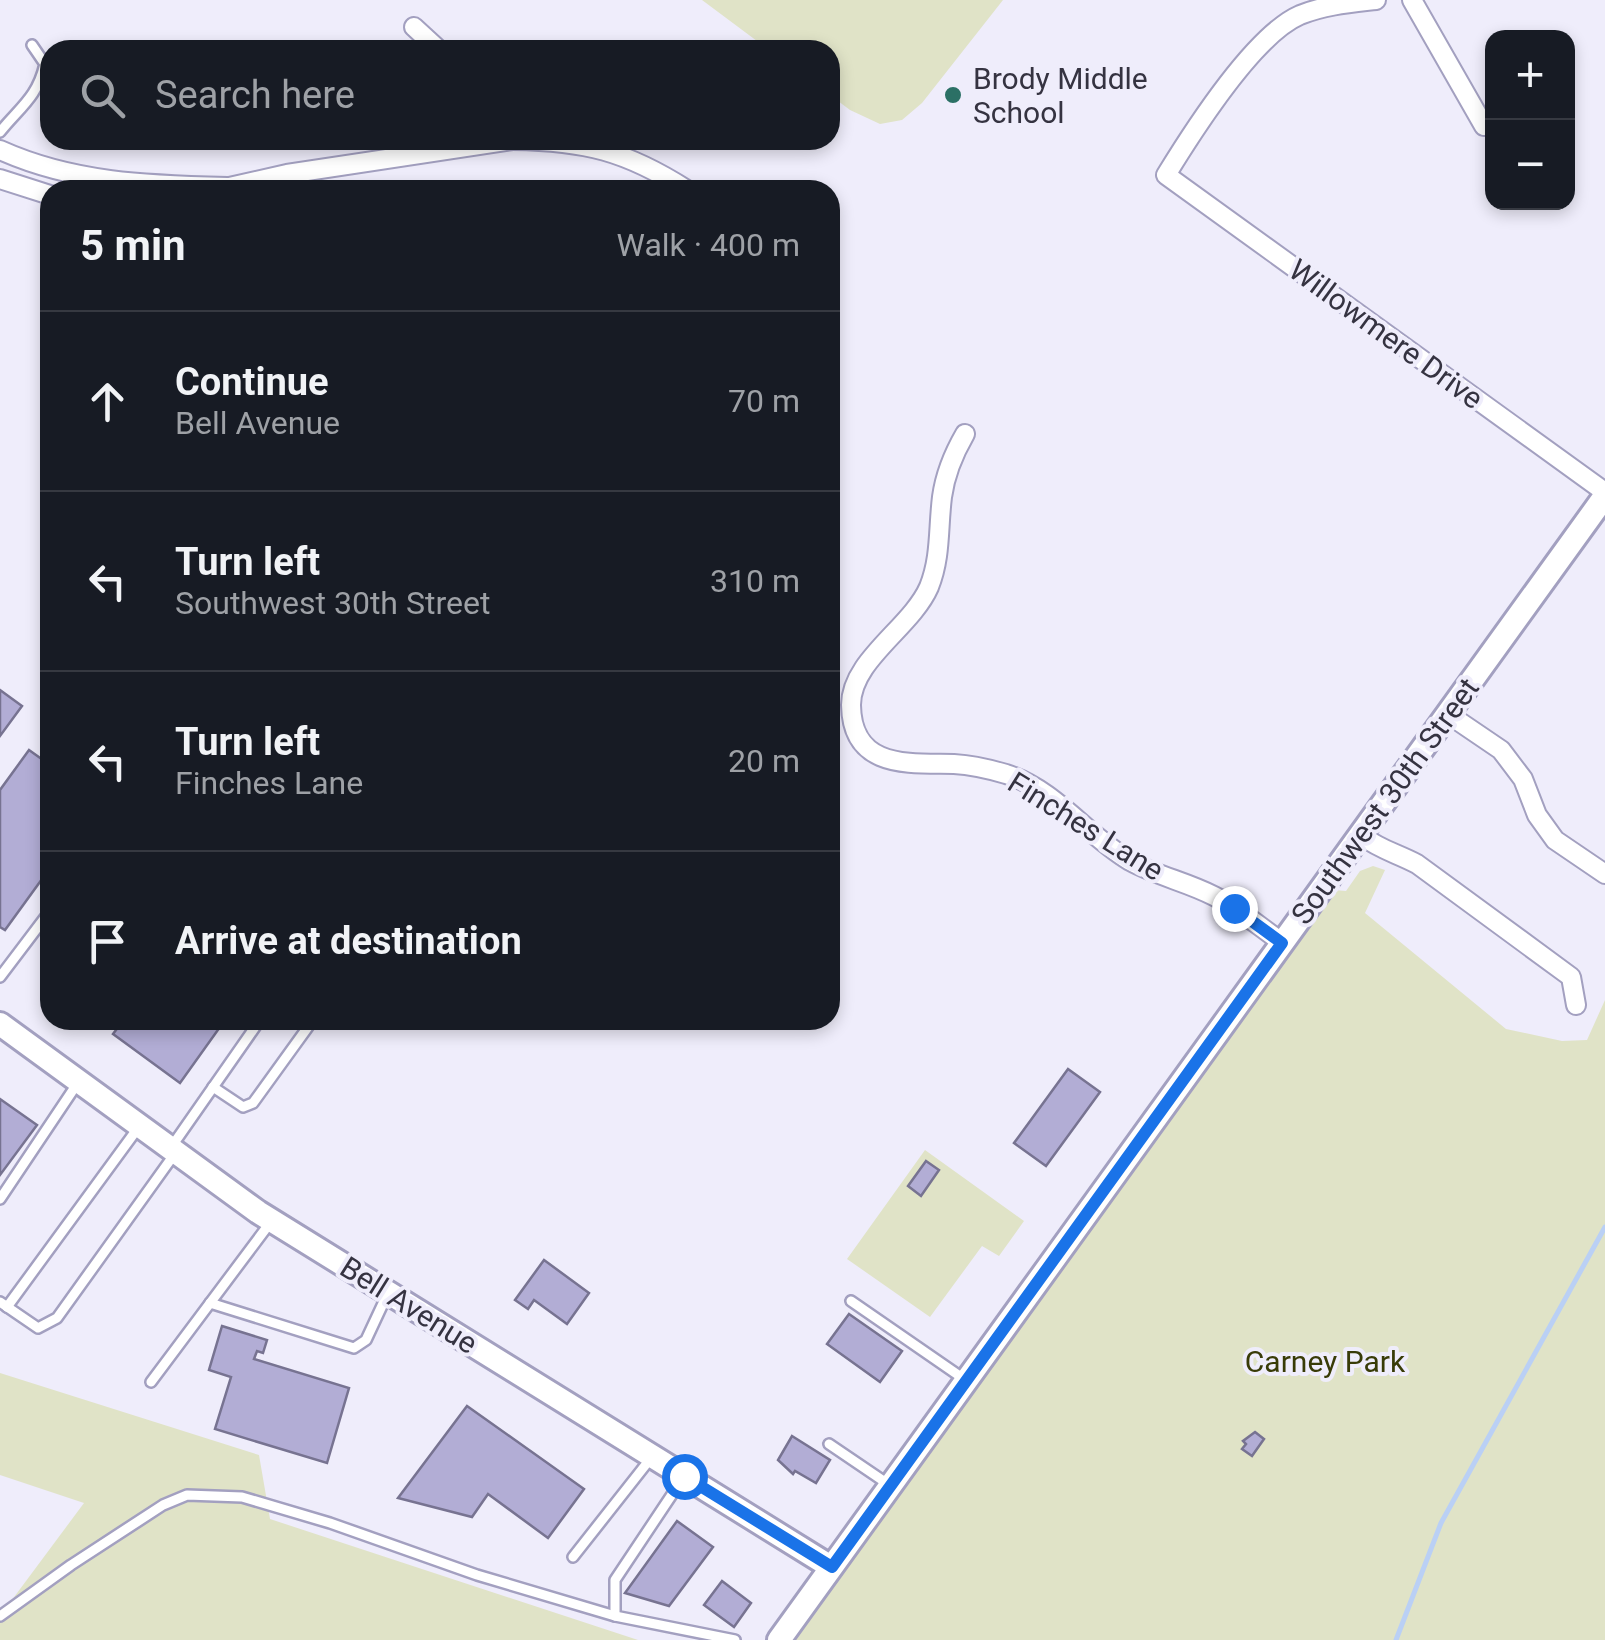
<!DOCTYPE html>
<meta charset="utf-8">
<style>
:root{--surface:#171b24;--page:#242831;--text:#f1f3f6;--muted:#9ea1a6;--line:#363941}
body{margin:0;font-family:Roboto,sans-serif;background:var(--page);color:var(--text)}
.controls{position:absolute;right:30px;top:30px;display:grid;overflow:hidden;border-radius:20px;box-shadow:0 5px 15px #0003}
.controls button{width:90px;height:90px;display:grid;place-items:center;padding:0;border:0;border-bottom:2px solid var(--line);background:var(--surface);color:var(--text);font:50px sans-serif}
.stop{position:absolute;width:30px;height:30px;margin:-22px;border:8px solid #1a73e8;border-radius:50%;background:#fff}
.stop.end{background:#1a73e8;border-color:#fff;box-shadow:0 2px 10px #0008}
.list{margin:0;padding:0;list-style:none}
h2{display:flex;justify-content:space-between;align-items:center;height:130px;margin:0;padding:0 40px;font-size:42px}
h2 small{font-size:32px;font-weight:400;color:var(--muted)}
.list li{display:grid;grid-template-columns:65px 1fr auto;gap:30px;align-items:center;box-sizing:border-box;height:180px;padding:0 40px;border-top:2px solid var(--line)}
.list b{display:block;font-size:38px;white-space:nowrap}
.list p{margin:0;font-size:32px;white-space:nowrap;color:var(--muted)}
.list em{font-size:32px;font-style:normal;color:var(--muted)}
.icon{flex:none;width:55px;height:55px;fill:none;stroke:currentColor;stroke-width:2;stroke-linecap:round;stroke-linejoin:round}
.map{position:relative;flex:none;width:1605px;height:1640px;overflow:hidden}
.search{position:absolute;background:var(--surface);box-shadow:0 5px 15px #0003;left:40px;top:40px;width:800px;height:110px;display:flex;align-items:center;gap:25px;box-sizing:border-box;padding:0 35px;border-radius:30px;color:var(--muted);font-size:38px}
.panel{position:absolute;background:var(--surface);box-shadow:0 5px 15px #0003;left:40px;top:180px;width:800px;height:850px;border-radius:30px}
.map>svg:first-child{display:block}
.green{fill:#e0e3c7}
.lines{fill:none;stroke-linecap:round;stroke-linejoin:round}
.stream{stroke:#bad0f5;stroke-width:5}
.building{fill:#b2add5;stroke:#777391;stroke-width:2.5}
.service-casing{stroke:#a3a0c0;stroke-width:14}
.minor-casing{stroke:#a3a0c0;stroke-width:22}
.tertiary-casing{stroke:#a3a0c0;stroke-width:28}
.service{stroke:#fff;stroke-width:9}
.minor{stroke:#fff;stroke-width:18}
.tertiary{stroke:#fff;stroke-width:22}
.route{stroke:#1a73e8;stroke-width:12}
.poi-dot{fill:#2b7065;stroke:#efedfb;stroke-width:4}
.labels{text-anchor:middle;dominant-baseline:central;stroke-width:8;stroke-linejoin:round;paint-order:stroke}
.poi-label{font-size:30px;fill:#353341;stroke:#efedfb;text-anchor:start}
.street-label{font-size:30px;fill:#353341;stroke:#efedfb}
.park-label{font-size:30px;fill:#383b07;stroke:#efedfb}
</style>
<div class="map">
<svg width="1605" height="1640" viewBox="0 0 1605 1640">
<rect width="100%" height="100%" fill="#efedfb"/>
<g class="green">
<polygon points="702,0 1003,0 922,103 902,120 880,124 850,110 830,95 830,50 769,50"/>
<polygon points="1373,866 1385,870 1365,913 1506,1029 1562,1041 1587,1040 1605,1000 1605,1640 787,1640 1334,890 1346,891 1360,871"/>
<polygon points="925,1150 1024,1221 999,1256 982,1246 930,1317 847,1259"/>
<polygon points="0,1373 259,1455 270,1519 638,1640 0,1640 0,1616 84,1503 0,1475"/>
</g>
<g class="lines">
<polyline class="stream" points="1396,1640 1441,1523 1605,1227"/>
</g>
<g class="building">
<polygon points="0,690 22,706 0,736"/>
<polygon points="29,750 50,765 50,868 5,930 0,927 0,790"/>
<polygon points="102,1020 225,1020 180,1083 113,1034 116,1030"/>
<polygon points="1068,1069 1100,1092 1046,1166 1014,1143"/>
<polygon points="0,1099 37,1125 0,1175"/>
<polygon points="926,1161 939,1170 921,1196 908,1186"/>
<polygon points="544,1260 589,1293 567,1324 534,1300 528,1309 515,1300"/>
<polygon points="849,1314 902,1351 880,1382 827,1344"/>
<polygon points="222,1326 267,1340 263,1353 257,1351 254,1359 349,1388 327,1463 215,1429 231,1377 209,1370"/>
<polygon points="467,1406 584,1489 548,1538 488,1494 472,1517 398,1498"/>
<polygon points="1255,1432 1264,1439 1252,1456 1242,1449 1246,1444 1243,1441"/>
<polygon points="792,1436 830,1460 816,1483 795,1471 793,1474 778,1460"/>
<polygon points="677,1521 713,1547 669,1606 625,1593"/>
<polygon points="722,1581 751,1603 734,1627 704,1605"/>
</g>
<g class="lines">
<defs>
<g id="service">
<path d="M0 132C20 107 37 98 45 64L32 45"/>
<polyline points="0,977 50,911"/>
<polyline points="213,1087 243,1107 253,1103 313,1020"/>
<polyline points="172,1146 260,1020"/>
<polyline points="0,1199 77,1084"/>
<polyline points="851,1301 964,1379"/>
<polyline points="0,1302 38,1328 57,1318 176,1152"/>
<polyline points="210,1303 354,1348 366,1340 387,1295"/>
<polyline points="7,1307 138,1128"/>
<polyline points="151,1382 270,1223"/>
<polyline points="829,1444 888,1484"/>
<polyline points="683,1478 615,1580 615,1616 735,1640"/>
<polyline points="573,1557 651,1458"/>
<polyline points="0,1616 71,1565 163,1505 187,1495 242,1497 330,1523 477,1575 615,1616"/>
</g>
<g id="minor">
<path d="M1376 0C1350 3 1325 5 1300 15 1254 35 1193 131 1166 175L1605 492"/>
<polyline points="1412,0 1484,126"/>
<polyline points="414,27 439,50"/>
<path d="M513 140C585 141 626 151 687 190"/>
<path d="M0 150C73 183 148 185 227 187"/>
<polyline points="0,179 50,195"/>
<polyline points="216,190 287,174 512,140"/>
<path d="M965 434C954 453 945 475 942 497 938 529 941 557 929 587 911 628 851 660 851 705 852 770 910 763 954 764 972 765 989 769 1006 774 1056 790 1086 835 1130 861 1157 876 1187 882 1214 896 1238 908 1260 927 1283 943"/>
<polyline points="1448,714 1501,750 1523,779 1537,815 1555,840 1605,874"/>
<path d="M1362 836C1381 850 1396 853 1417 864L1571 977 1576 1005"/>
</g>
<g id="tertiary">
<polyline points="0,1024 258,1212 831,1567"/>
<polyline points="779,1640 1605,496"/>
</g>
</defs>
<use href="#service" class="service-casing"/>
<use href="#minor" class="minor-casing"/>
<use href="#tertiary" class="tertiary-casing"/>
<use href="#service" class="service"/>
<use href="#minor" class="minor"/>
<use href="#tertiary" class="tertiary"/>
</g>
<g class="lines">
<polyline class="route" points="684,1476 832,1567 1282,943 1234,908"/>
</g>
<circle class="poi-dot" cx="953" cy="95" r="10"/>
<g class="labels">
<g class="poi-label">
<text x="973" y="78">Brody Middle<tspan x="973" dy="34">School</tspan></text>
</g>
<g class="street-label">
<text transform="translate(1386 334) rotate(36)">Willowmere Drive</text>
<text transform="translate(1385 801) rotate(-54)">Southwest 30th Street</text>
<text transform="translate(1086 826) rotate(32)">Finches Lane</text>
<text transform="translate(409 1305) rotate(32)">Bell Avenue</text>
</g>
<g class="park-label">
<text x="1325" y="1361">Carney Park</text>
</g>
</g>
</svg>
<div class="controls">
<button>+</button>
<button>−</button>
</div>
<div class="stop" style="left:684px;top:1476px"></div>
<div class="stop end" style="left:1234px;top:908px"></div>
<div class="search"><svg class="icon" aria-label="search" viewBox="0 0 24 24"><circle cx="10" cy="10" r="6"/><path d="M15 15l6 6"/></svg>Search here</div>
<section class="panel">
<h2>5 min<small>Walk · 400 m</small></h2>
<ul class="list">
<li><svg class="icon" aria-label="ahead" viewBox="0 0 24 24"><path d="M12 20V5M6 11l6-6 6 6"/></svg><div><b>Continue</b><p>Bell Avenue</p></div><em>70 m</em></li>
<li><svg class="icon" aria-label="left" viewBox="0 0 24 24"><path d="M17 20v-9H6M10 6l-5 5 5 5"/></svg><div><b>Turn left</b><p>Southwest 30th Street</p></div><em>310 m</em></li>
<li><svg class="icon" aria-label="left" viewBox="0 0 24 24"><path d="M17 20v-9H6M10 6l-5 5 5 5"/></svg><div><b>Turn left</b><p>Finches Lane</p></div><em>20 m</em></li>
<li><svg class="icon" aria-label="arrive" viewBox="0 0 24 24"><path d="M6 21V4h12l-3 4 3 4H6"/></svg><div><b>Arrive at destination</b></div></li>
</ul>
</section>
</div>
